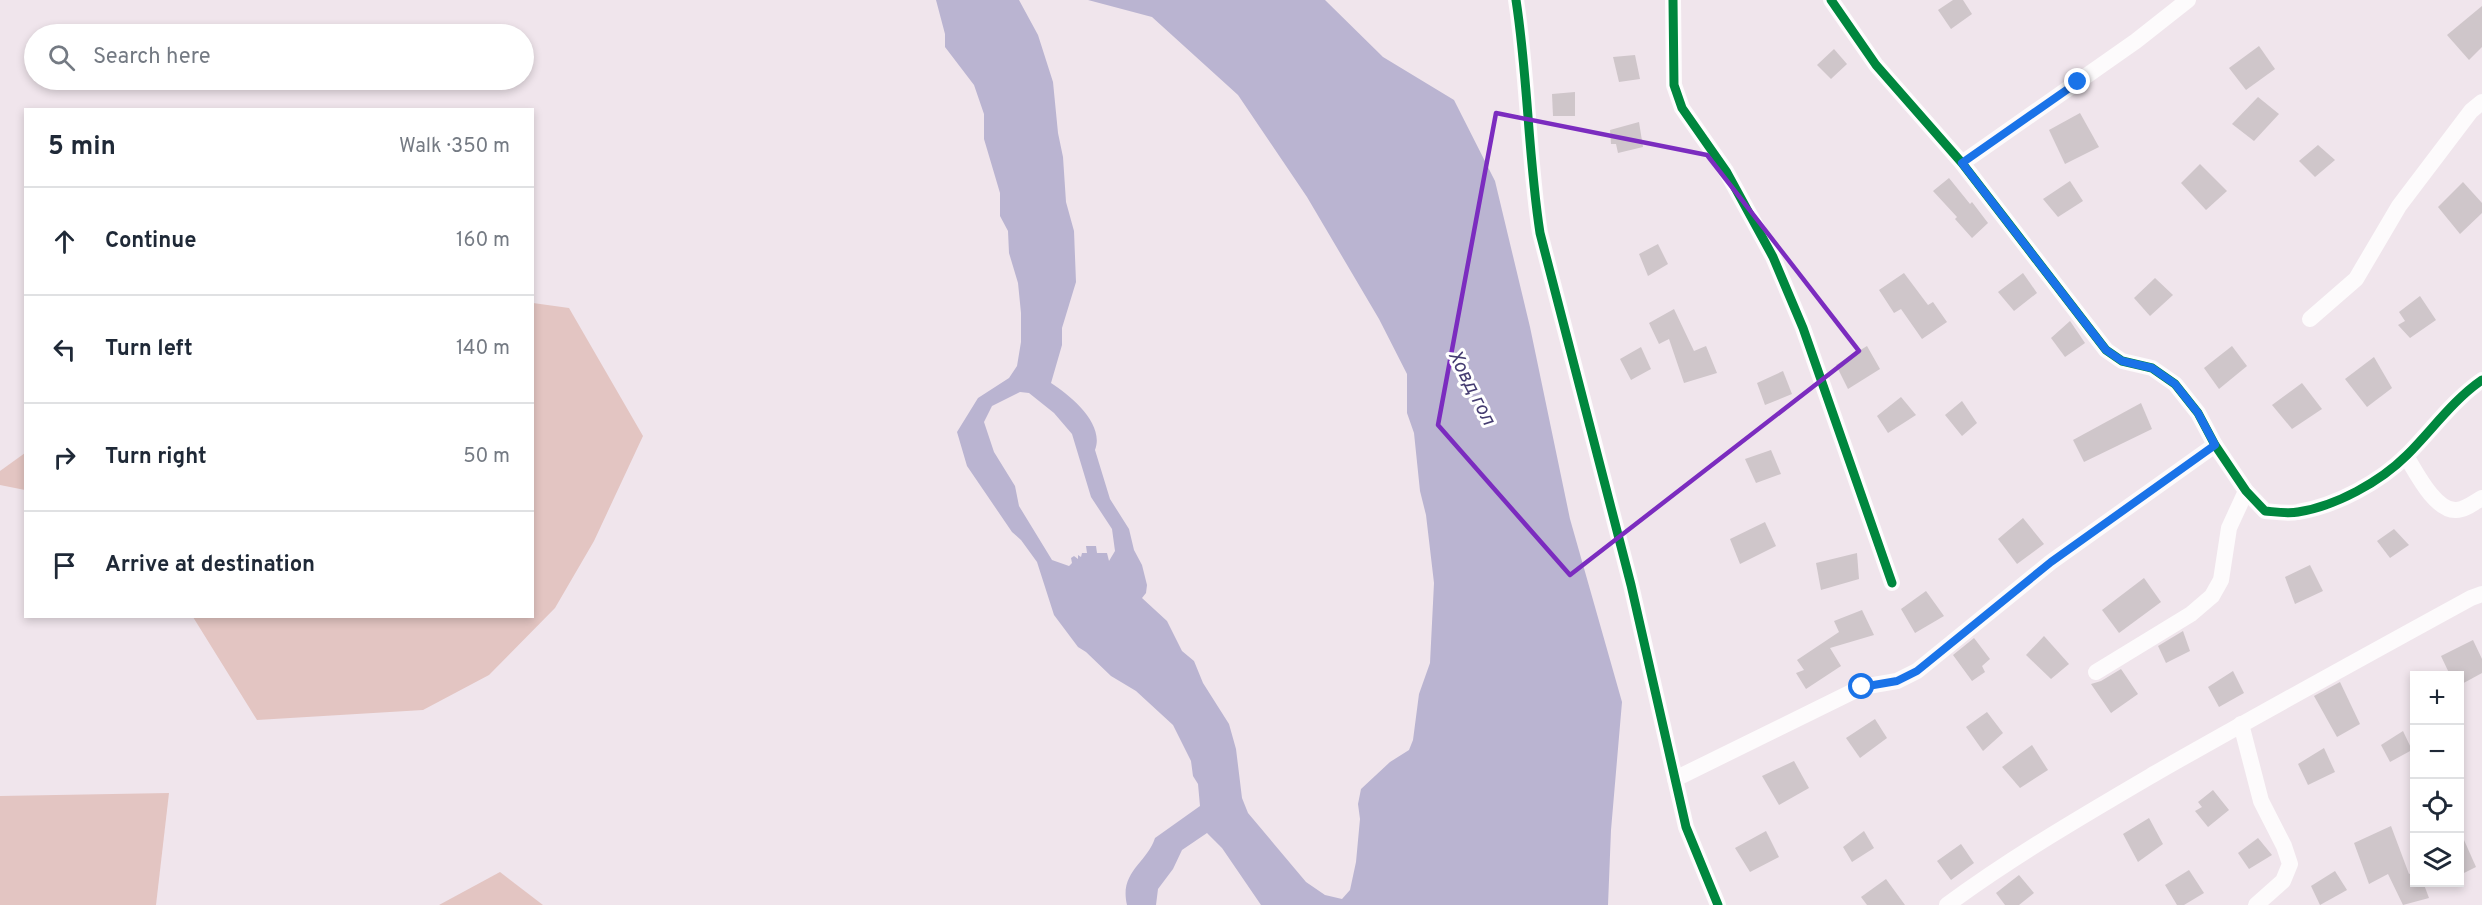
<!DOCTYPE html>
<meta charset="utf-8">
<style>
:root{--surface:#fff;--page:#f6f6f7;--text:#1f2937;--muted:#747a83;--line:#e0e1e3}
body{margin:0;font-family:Overpass,sans-serif;background:var(--page);color:var(--text)}
.controls{position:absolute;right:18px;bottom:18px;display:grid;overflow:hidden;border-radius:0px;box-shadow:0 3px 9px #0003}
.controls button{width:54px;height:54px;display:grid;place-items:center;padding:0;border:0;border-bottom:2px solid var(--line);background:var(--surface);color:var(--text);font:30px sans-serif}
.stop{position:absolute;width:18px;height:18px;margin:-14px;border:4px solid #1a73e8;border-radius:50%;background:#fff}
.stop.end{background:#1a73e8;border-color:#fff;box-shadow:0 2px 6px #0008}
.list{margin:0;padding:0;list-style:none}
h2{display:flex;justify-content:space-between;align-items:center;height:78px;margin:0;padding:0 24px;font-size:26px}
h2 small{font-size:20px;font-weight:400;color:var(--muted)}
.list li{display:grid;grid-template-columns:39px 1fr auto;gap:18px;align-items:center;box-sizing:border-box;height:108px;padding:0 24px;border-top:2px solid var(--line)}
.list b{display:block;font-size:22px;white-space:nowrap}
.list em{font-size:20px;font-style:normal;color:var(--muted)}
.icon{flex:none;width:33px;height:33px;fill:none;stroke:currentColor;stroke-width:2;stroke-linecap:round;stroke-linejoin:round}
.map{position:relative;flex:none;width:2482px;height:905px;overflow:hidden}
.search{position:absolute;background:var(--surface);box-shadow:0 3px 9px #0003;left:24px;top:24px;width:510px;height:66px;display:flex;align-items:center;gap:15px;box-sizing:border-box;padding:0 21px;border-radius:33px;color:var(--muted);font-size:22px}
.panel{position:absolute;background:var(--surface);box-shadow:0 3px 9px #0003;left:24px;top:108px;width:510px;height:510px;border-radius:0px}
.map>svg:first-child{display:block}
.forest{fill:#e3c5c2}
.water{fill:#bab4d1;fill-rule:evenodd}
.building{fill:#cfc6ca}
.lines{fill:none;stroke-linecap:round;stroke-linejoin:round}
.street{stroke:#fdfbfc;stroke-width:16}
.cycleway-casing{stroke:#fff;stroke-width:13}
.cycleway{stroke:#00873e;stroke-width:9}
.route{stroke:#1a73e8;stroke-width:8}
.marked{fill:none;stroke:#7b2cbf;stroke-width:4.5;stroke-linejoin:round}
.labels{text-anchor:middle;dominant-baseline:central;stroke-width:6;stroke-linejoin:round;paint-order:stroke}
.water-label{font-size:20px;font-style:italic;fill:#453c71;stroke:#fff}
</style>
<div class="map">
<svg width="2482" height="905" viewBox="0 0 2482 905">
<rect width="100%" height="100%" fill="#f0e5ec"/>
<g class="forest">
<polygon points="533,303 569,308 643,436 594,541 555,608 489,675 423,710 257,720 193,617 532,616"/>
<polygon points="25,453 25,490 0,485 0,471"/>
<polygon points="169,793 156,905 0,905 0,796"/>
<polygon points="500,872 543,905 439,905"/>
</g>
<path class="water" d="M936 0H1019L1038 35 1053 82 1058 133 1063 157 1066 202 1074 231 1076 282 1062 328V345L1051 383C1071 396 1105 424 1095 450L1110 499 1129 529 1134 550 1142 565 1147 585 1146 593 1142 598 1167 621 1182 651 1194 661 1203 683 1229 724 1236 749 1242 798 1248 813 1306 882 1325 895 1342 899 1350 890 1356 862 1360 819 1358 804 1361 789 1390 762 1409 750 1413 740 1419 694 1430 663 1434 583 1426 515 1420 491 1414 433 1407 413V374L1379 319 1307 197 1238 95 1152 17 1088 0H1325L1383 57 1454 100 1495 181 1530 327 1570 519 1622 702 1611 830 1608 905H1261L1222 848 1207 833 1182 850 1173 869 1158 889 1156 905H1127C1119 872 1147 863 1155 838L1200 806 1198 784 1193 776 1191 761 1173 725 1136 691 1111 676 1086 652 1078 647 1054 615 1037 562 1021 540 1012 532 967 466 957 432 978 398 1009 378 1017 366 1021 342V313L1018 283 1009 253 1008 231 1000 216V193L984 139V114L974 85 945 47V34ZM1020 392 1029 393 1054 413 1072 434 1091 497 1112 529 1115 551 1109 561 1107 553H1097L1096 546H1086L1087 553H1082L1081 557 1078 555V559L1074 556 1071 558 1072 563 1069 566 1052 560 1019 506 1015 486 994 452 984 422 992 406Z"/>
<g class="building">
<polygon points="1953,0 1963,0 1972,14 1951,29 1938,10"/>
<polygon points="2482,6 2482,47 2469,60 2447,35"/>
<polygon points="2259,46 2275,69 2246,90 2229,68"/>
<polygon points="1834,49 1847,64 1831,79 1817,65"/>
<polygon points="1635,55 1640,79 1619,82 1613,57"/>
<polygon points="1575,92 1575,116 1553,116 1552,94"/>
<polygon points="2258,97 2279,114 2254,141 2232,124"/>
<polygon points="2080,113 2099,147 2065,164 2049,130"/>
<polygon points="1639,122 1643,147 1618,153 1616,144 1611,144 1610,130"/>
<polygon points="2318,145 2335,160 2315,177 2299,161"/>
<polygon points="2200,164 2227,191 2206,210 2181,183"/>
<polygon points="1949,178 1970,204 1972,202 1988,223 1972,238 1955,219 1957,217 1933,191"/>
<polygon points="2070,181 2083,201 2058,217 2043,199"/>
<polygon points="2463,182 2482,203 2482,213 2460,234 2438,207"/>
<polygon points="1658,244 1668,264 1648,276 1639,254"/>
<polygon points="1904,273 1928,305 1933,302 1947,322 1922,339 1901,309 1894,313 1879,290"/>
<polygon points="2023,273 2037,293 2014,311 1998,292"/>
<polygon points="2155,278 2173,295 2150,316 2134,298"/>
<polygon points="2420,296 2436,320 2410,338 2398,325 2405,321 2399,312"/>
<polygon points="1674,309 1694,351 1706,346 1717,373 1684,383 1669,339 1659,344 1649,323"/>
<polygon points="2070,321 2085,343 2065,357 2051,338"/>
<polygon points="1867,346 1880,369 1848,389 1836,365"/>
<polygon points="2232,346 2247,366 2219,389 2204,368"/>
<polygon points="1641,347 1651,369 1631,380 1620,359"/>
<polygon points="2374,357 2392,388 2367,407 2345,379"/>
<polygon points="1783,371 1792,394 1765,405 1757,383"/>
<polygon points="2302,383 2322,409 2292,429 2272,405"/>
<polygon points="1901,397 1916,415 1888,433 1877,416"/>
<polygon points="1962,401 1977,423 1962,436 1945,415"/>
<polygon points="2141,403 2152,429 2084,462 2073,440"/>
<polygon points="1771,450 1781,474 1756,483 1745,459"/>
<polygon points="2023,518 2044,544 2017,564 1998,539"/>
<polygon points="1765,522 1776,546 1740,564 1730,539"/>
<polygon points="2394,529 2409,545 2390,558 2377,541"/>
<polygon points="1857,553 1859,579 1821,590 1816,563"/>
<polygon points="2310,565 2323,591 2295,604 2285,577"/>
<polygon points="2144,578 2161,602 2119,633 2102,610"/>
<polygon points="1926,591 1944,616 1915,633 1901,609"/>
<polygon points="1862,610 1874,635 1830,648 1841,666 1806,689 1796,673 1804,670 1797,660 1839,632 1834,621"/>
<polygon points="2183,631 2190,651 2166,663 2158,646"/>
<polygon points="2044,636 2069,664 2051,679 2026,655"/>
<polygon points="1974,638 1990,659 1982,666 1985,672 1972,681 1953,655"/>
<polygon points="2473,640 2482,659 2482,673 2460,685 2460,675 2450,675 2441,656"/>
<polygon points="2121,669 2138,694 2111,713 2091,684 2101,681"/>
<polygon points="2233,671 2244,693 2219,707 2208,687"/>
<polygon points="2340,682 2360,724 2337,737 2314,696"/>
<polygon points="1987,712 2003,733 1983,751 1966,727"/>
<polygon points="1875,719 1887,738 1860,758 1846,738"/>
<polygon points="2403,731 2412,750 2390,762 2381,745"/>
<polygon points="2032,745 2048,770 2020,788 2002,767"/>
<polygon points="2324,748 2335,772 2308,785 2298,764"/>
<polygon points="1794,761 1809,788 1779,805 1762,776"/>
<polygon points="2213,790 2229,810 2208,827 2195,811 2202,807 2198,802"/>
<polygon points="2149,818 2163,844 2138,862 2123,834"/>
<polygon points="2391,826 2409,874 2415,871 2415,882 2423,882 2429,898 2403,905 2388,874 2369,884 2354,843"/>
<polygon points="1766,831 1779,857 1750,872 1735,848"/>
<polygon points="1864,831 1874,848 1852,862 1843,847"/>
<polygon points="2460,831 2476,867 2460,875"/>
<polygon points="2258,838 2272,855 2249,869 2238,853"/>
<polygon points="1961,844 1974,863 1951,880 1937,861"/>
<polygon points="2189,870 2204,893 2184,905 2177,905 2165,885"/>
<polygon points="2335,871 2347,890 2320,905 2311,886"/>
<polygon points="2019,875 2034,893 2019,905 2005,905 1996,893"/>
<polygon points="1886,879 1905,905 1867,905 1861,897"/>
</g>
<g class="lines">
<g class="street">
<path d="M1516 0C1528 77 1528 156 1540 233L1631 585 1686 827 1718 905"/>
<polyline points="1673,0 1674,85 1682,108 1726,171 1773,257 1803,328 1892,583"/>
<path d="M1831 0 1876 65 1962 163 2106 350 2122 361 2152 368 2175 384 2198 413 2215 445 2246 491 2265 511C2276 512 2288 514 2298 512 2336 506 2380 482 2407 455 2432 430 2453 400 2482 380"/>
<polyline points="1962,163 2136,41 2188,0"/>
<polyline points="2310,319 2356,279 2399,206 2471,111 2482,102"/>
<path d="M2406 456C2416 472 2435 511 2456 510 2465 510 2475 502 2482 498"/>
<polyline points="2096,672 2191,614 2212,596 2221,580 2229,528 2246,491"/>
<polyline points="2241,724 2261,801 2284,846 2290,864 2283,881 2256,905"/>
<polyline points="1675,779 1862,687 1897,681 1917,671 2051,562 2215,445"/>
<path d="M1947 905C2012 857 2084 815 2154 774 2259 714 2365 656 2471 598L2482 594"/>
</g>
<defs>
<g id="cycleway">
<path d="M1516 0C1528 77 1528 156 1540 233L1631 585 1686 827 1718 905"/>
<polyline points="1673,0 1674,85 1682,108 1726,171 1773,257 1803,328 1892,583"/>
<path d="M1831 0 1876 65 1962 163 2106 350 2122 361 2152 368 2175 384 2198 413 2215 445 2246 491 2265 511C2276 512 2288 514 2298 512 2336 506 2380 482 2407 455 2432 430 2453 400 2482 380"/>
</g>
</defs>
<use href="#cycleway" class="cycleway-casing"/>
<use href="#cycleway" class="cycleway"/>
</g>
<g class="lines">
<polyline class="route" points="1862,687 1897,681 1917,671 2051,562 2215,445 2198,413 2175,384 2152,368 2122,361 2106,350 1962,163 2078,82"/>
</g>
<path class="marked" d="M1496 113 1707 155 1859 351 1570 575 1438 425Z"/>
<g class="labels">
<g class="water-label">
<text transform="translate(1471 388) rotate(63)">Ховд гол</text>
</g>
</g>
</svg>
<div class="controls">
<button>+</button>
<button>−</button>
<button><svg class="icon" aria-label="locate" viewBox="0 0 24 24"><circle cx="12" cy="12" r="6"/><path d="M12 2v4M12 18v4M2 12h4M18 12h4"/></svg></button>
<button><svg class="icon" aria-label="layers" viewBox="0 0 24 24"><path d="M12 4l9 5-9 5-9-5zM3 14l9 5 9-5"/></svg></button>
</div>
<div class="stop" style="left:1862px;top:687px"></div>
<div class="stop end" style="left:2078px;top:82px"></div>
<div class="search"><svg class="icon" aria-label="search" viewBox="0 0 24 24"><circle cx="10" cy="10" r="6"/><path d="M15 15l6 6"/></svg>Search here</div>
<section class="panel">
<h2>5 min<small>Walk · 350 m</small></h2>
<ul class="list">
<li><svg class="icon" aria-label="ahead" viewBox="0 0 24 24"><path d="M12 20V5M6 11l6-6 6 6"/></svg><div><b>Continue</b></div><em>160 m</em></li>
<li><svg class="icon" aria-label="left" viewBox="0 0 24 24"><path d="M17 20v-9H6M10 6l-5 5 5 5"/></svg><div><b>Turn left</b></div><em>140 m</em></li>
<li><svg class="icon" aria-label="right" viewBox="0 0 24 24"><path d="M7 20v-9h11M14 6l5 5-5 5"/></svg><div><b>Turn right</b></div><em>50 m</em></li>
<li><svg class="icon" aria-label="arrive" viewBox="0 0 24 24"><path d="M6 21V4h12l-3 4 3 4H6"/></svg><div><b>Arrive at destination</b></div></li>
</ul>
</section>
</div>
